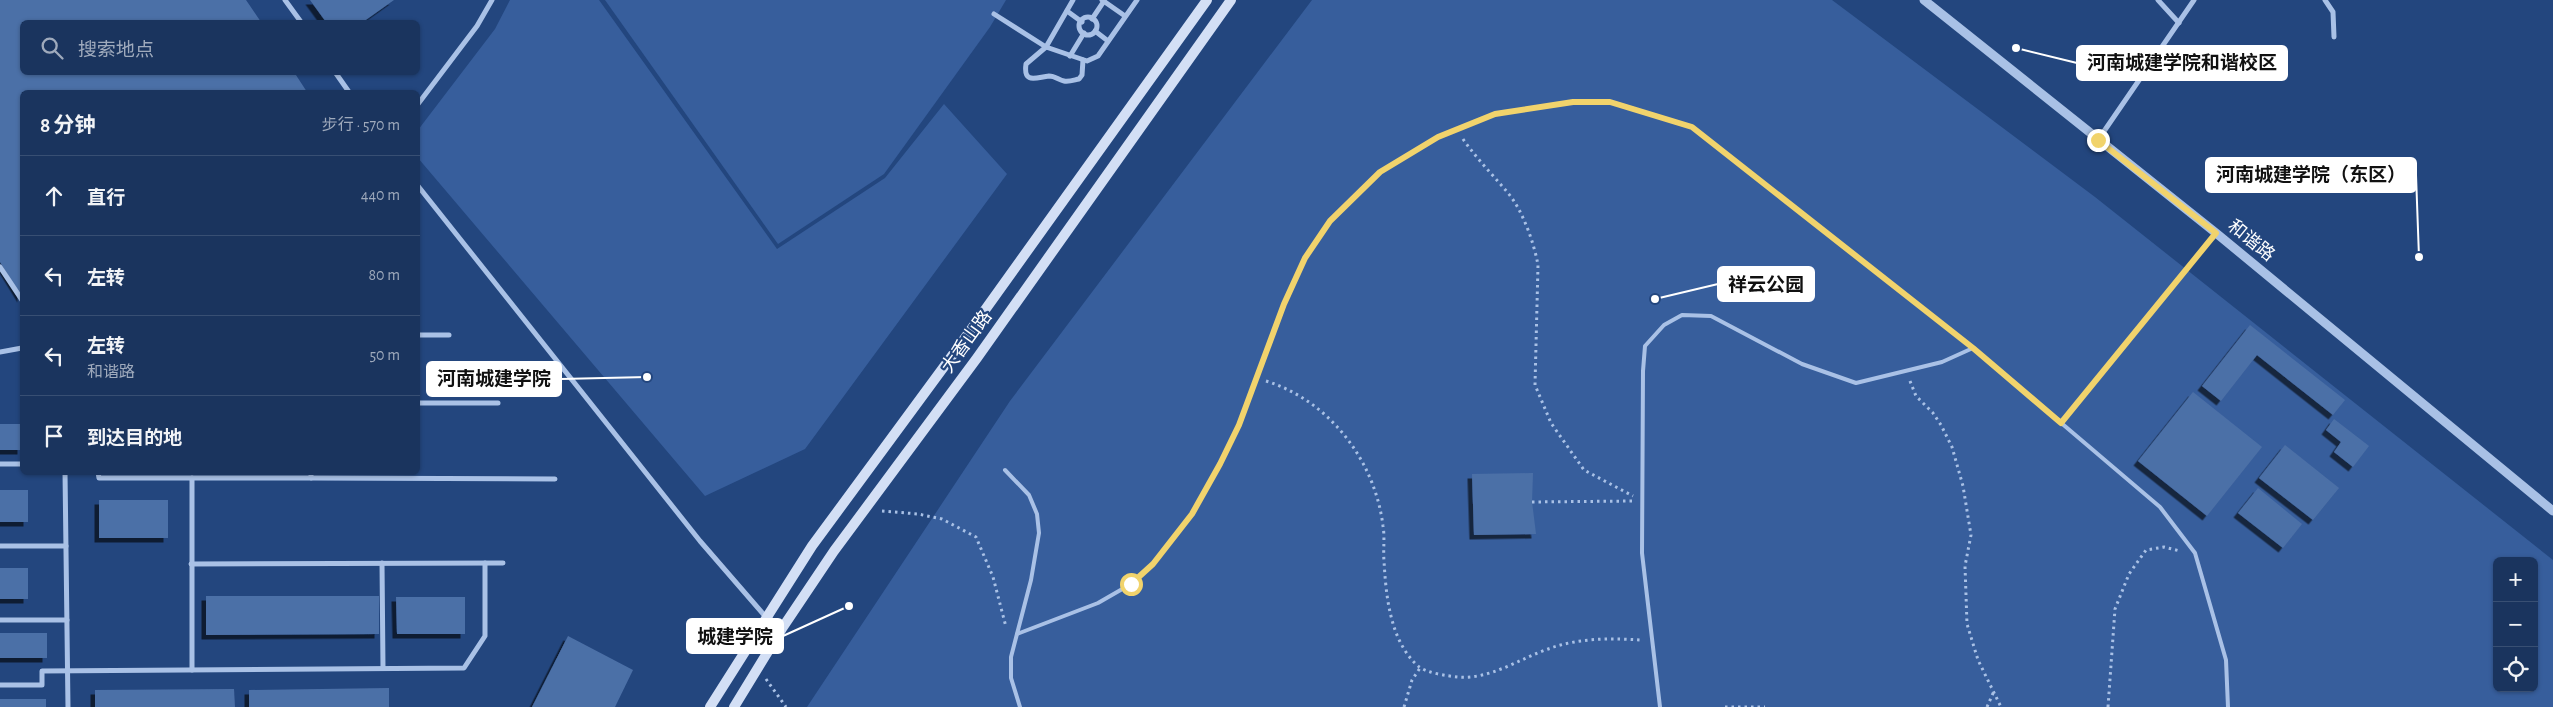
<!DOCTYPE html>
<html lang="zh">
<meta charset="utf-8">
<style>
:root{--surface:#1a345e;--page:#233c64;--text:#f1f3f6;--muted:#9faabc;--line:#384f73}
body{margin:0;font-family:"Alegreya Sans","Noto Sans SC",sans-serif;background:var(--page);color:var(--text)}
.controls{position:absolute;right:15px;bottom:15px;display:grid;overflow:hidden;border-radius:8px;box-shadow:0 1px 4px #0004}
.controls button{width:45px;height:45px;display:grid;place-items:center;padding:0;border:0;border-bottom:1px solid var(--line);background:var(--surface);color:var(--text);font:25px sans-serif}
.stop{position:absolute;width:15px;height:15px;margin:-11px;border:4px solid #f1d36c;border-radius:50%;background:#fff}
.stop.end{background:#f1d36c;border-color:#fff;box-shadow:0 1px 5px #0008}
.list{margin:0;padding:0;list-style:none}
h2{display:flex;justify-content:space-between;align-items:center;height:65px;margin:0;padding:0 20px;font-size:21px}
h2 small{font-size:16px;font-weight:400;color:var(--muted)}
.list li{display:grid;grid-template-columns:32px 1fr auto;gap:15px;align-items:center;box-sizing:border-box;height:80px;padding:0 20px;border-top:1px solid var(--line)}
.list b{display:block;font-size:19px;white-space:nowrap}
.list p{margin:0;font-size:16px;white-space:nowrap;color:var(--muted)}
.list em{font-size:16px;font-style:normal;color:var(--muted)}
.icon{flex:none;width:28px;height:28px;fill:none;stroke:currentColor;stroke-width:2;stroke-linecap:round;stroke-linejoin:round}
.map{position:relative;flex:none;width:2553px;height:707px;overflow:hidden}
.search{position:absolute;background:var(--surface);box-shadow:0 1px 4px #0004;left:20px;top:20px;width:400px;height:55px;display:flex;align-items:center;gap:12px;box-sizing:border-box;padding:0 18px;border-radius:8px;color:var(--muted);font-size:19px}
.panel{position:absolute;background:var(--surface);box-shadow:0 1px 4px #0004;left:20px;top:90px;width:400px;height:385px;border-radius:8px}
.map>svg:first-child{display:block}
.green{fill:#375e9c;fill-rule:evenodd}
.building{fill:#4c70a7;filter:url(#shadow)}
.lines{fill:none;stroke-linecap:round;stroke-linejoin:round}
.path{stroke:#a9c1e6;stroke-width:3;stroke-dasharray:2.5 4;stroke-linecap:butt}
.service{stroke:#a9c1e6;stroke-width:4}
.minor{stroke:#a9c1e6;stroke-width:5}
.tertiary{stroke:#a9c1e6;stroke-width:9}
.secondary{stroke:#d3dff5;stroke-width:10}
.route{stroke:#f1d36c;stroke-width:6}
.labels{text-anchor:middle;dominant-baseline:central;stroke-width:4.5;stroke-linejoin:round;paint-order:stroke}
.street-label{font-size:18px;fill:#fff;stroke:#23467e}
.leader{fill:none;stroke:#fff;stroke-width:2}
.callout-dot{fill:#fff;stroke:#23467e;stroke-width:2}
.callout{fill:#fff;stroke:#fff;stroke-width:2}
.callout-label{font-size:19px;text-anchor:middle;font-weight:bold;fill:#111}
</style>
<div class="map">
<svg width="2553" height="707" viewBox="0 0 2553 707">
<defs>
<filter id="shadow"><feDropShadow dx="-4.5" dy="4.5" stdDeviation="0" flood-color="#0009"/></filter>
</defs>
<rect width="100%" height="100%" fill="#23467e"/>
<g class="green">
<polygon points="510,0 599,0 777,249 885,178 944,104 1007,174 805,449 705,496 418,158 418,130 495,29"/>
<polygon points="605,0 1006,0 990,27 884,174 778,244"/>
<path d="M1312 0H1832L2095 197 2553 560V707H807L1010 401ZM2497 561H2534V688H2497Z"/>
</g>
<g class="building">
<polygon points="0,0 246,0 261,22 22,22 22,72 294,72 307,92 22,92 22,298 0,262"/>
<polygon points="310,0 394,0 363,22 326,22"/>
<polygon points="2250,325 2345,400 2333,415 2257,355 2221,401 2202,386"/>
<polygon points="2193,392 2262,447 2207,516 2138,461"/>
<polygon points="2334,419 2369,446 2353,467 2334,452 2341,442 2326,430"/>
<rect x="0" y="424" width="22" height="26"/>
<polygon points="2285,445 2339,488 2313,520 2259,478"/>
<polygon points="1533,473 1532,502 1536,534 1474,535 1472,474"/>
<polygon points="2258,488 2302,524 2283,548 2238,513"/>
<rect x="0" y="490" width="28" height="32"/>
<rect x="99" y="500" width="69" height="38"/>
<rect x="0" y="568" width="28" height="31"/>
<polygon points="206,596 379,596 379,634 206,635"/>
<polygon points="396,597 465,597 465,634 397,634"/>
<rect x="0" y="633" width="47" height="25"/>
<polygon points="568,636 633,670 615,707 532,707"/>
<polygon points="389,688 389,707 249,707 249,690"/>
<polygon points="234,689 235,707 95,707 95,690"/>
<rect x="0" y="699" width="46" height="8"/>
</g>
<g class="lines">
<g class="path">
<path d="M1463 139C1476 158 1493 175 1508 193 1523 211 1534 243 1538 265L1535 385 1551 423 1584 470 1633 496"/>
<path d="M1266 381C1330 401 1375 461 1383 526 1385 538 1383 549 1384 561 1386 596 1390 641 1418 666 1426 673 1448 676 1458 677 1491 680 1522 657 1551 648 1579 638 1612 638 1641 640"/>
<polyline points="1910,381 1916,396 1933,413 1941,425 1952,447 1963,486 1971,535 1965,566 1967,624 1978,660 2001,707"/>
<polyline points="1532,502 1632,501"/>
<polyline points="882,511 918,514 942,519 976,537 993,577 1006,627"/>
<polyline points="766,679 786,707"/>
<polyline points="1404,707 1412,680 1420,668"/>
<polyline points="1725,707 1765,707"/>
<polyline points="1987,707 1994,691"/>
<polyline points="2108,707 2115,609 2129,574 2146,550 2164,547 2180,551"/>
</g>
<g class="service">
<polyline points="2061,423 2216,233"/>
<polyline points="1005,470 1029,495 1037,514 1039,533 1031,580 1011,657 1011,678 1020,707"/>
<polyline points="1017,634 1098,603 1131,584 1153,564 1192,514 1220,464 1239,425 1284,305 1305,258 1330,221 1380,172 1438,137 1495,114 1573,102 1610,102 1692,127 1973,348"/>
<polyline points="1660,707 1642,553 1643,371 1645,346 1664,325 1682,315 1711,316 1802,364 1856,383 1942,362 1973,348 2160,507 2195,553 2226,660 2228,707"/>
</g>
<g class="minor">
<polyline points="285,0 301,22"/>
<polyline points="1073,0 1046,47 1087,61 1098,56 1137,0"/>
<polyline points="1102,0 1125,16"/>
<polyline points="2158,0 2179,23"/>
<polyline points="2325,0 2333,12 2334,37"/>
<polyline points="1067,11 1082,22"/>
<path d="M994 14 1046 47 1026 64C1023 85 1037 77 1049 76 1055 76 1059 80 1064 81 1069 82 1074 80 1079 79L1082 75 1083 60"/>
<circle cx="1088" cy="26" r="9"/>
<polyline points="1092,19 1104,1"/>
<polyline points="1095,31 1108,41"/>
<polyline points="1070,56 1084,33"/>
<polyline points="335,72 349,92"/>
<polyline points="418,104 477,26 492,0"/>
<polyline points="2098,140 2194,0"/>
<polyline points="418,186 700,541 765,616 783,627"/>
<polyline points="0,267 22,300"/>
<polyline points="418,335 449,335"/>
<polyline points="0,352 22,348"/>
<polyline points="418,403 498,403"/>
<polyline points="0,464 22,464"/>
<polyline points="65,472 68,707"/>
<polyline points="98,472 99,478 311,478 311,472"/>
<polyline points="192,478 192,670"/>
<polyline points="311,478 555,479"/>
<polyline points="0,546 66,546"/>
<polyline points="382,563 383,668"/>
<polyline points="191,564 503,563"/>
<polyline points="0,620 67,620"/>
<polyline points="0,685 42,685 42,671 464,668 485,636 485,563"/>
</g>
<polyline class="tertiary" points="1924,0 2216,233 2553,511"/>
<g class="secondary">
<polyline points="710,707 812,546 957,349 1207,0"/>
<polyline points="734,707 783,627 834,551 977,358 1231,0"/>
</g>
</g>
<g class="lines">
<polyline class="route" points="1131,584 1153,564 1192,514 1220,464 1239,425 1284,304 1305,258 1330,221 1380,172 1438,137 1495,114 1573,102 1610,102 1692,127 1973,348 2061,423 2216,233 2098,140"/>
</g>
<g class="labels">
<g class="street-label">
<text transform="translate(2251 241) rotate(39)">和谐路</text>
<text transform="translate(967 342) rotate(-54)">大香山路</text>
</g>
</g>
<path class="leader" d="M2016 48L2077 63M2419 257L2416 175M1655 299L1718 284M647 377L561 379M849 606L783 636"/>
<g class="callout-dot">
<circle cx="2016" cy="48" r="5"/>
<circle cx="2419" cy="257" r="5"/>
<circle cx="1655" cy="299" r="5"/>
<circle cx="647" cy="377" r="5"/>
<circle cx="849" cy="606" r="5"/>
</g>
<g class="callout">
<rect x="2077" y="46" width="210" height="34" rx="5"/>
<rect x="2206" y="158" width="210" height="34" rx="5"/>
<rect x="1718" y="267" width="96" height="34" rx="5"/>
<rect x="427" y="362" width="134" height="34" rx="5"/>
<rect x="687" y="619" width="96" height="34" rx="5"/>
</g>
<g class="callout-label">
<text x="2182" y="69">河南城建学院和谐校区</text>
<text x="2311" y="181">河南城建学院（东区）</text>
<text x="1766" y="291">祥云公园</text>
<text x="494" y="385">河南城建学院</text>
<text x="735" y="643">城建学院</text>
</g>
</svg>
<div class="controls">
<button>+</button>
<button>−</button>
<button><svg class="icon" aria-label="locate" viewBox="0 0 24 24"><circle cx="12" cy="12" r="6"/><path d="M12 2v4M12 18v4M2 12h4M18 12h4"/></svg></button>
</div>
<div class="stop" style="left:1131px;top:584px"></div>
<div class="stop end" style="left:2098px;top:140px"></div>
<div class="search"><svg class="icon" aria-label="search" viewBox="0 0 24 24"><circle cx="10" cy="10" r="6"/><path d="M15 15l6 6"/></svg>搜索地点</div>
<section class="panel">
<h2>8 分钟<small>步行 · 570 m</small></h2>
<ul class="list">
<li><svg class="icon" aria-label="ahead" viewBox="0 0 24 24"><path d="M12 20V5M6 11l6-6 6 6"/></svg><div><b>直行</b></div><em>440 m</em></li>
<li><svg class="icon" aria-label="left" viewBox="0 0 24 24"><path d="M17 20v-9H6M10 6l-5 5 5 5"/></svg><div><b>左转</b></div><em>80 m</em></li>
<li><svg class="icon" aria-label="left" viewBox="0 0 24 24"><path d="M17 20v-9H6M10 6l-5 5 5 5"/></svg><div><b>左转</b><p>和谐路</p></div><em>50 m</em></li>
<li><svg class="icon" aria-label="arrive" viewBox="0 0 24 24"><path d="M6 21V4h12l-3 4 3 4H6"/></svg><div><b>到达目的地</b></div></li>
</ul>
</section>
</div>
